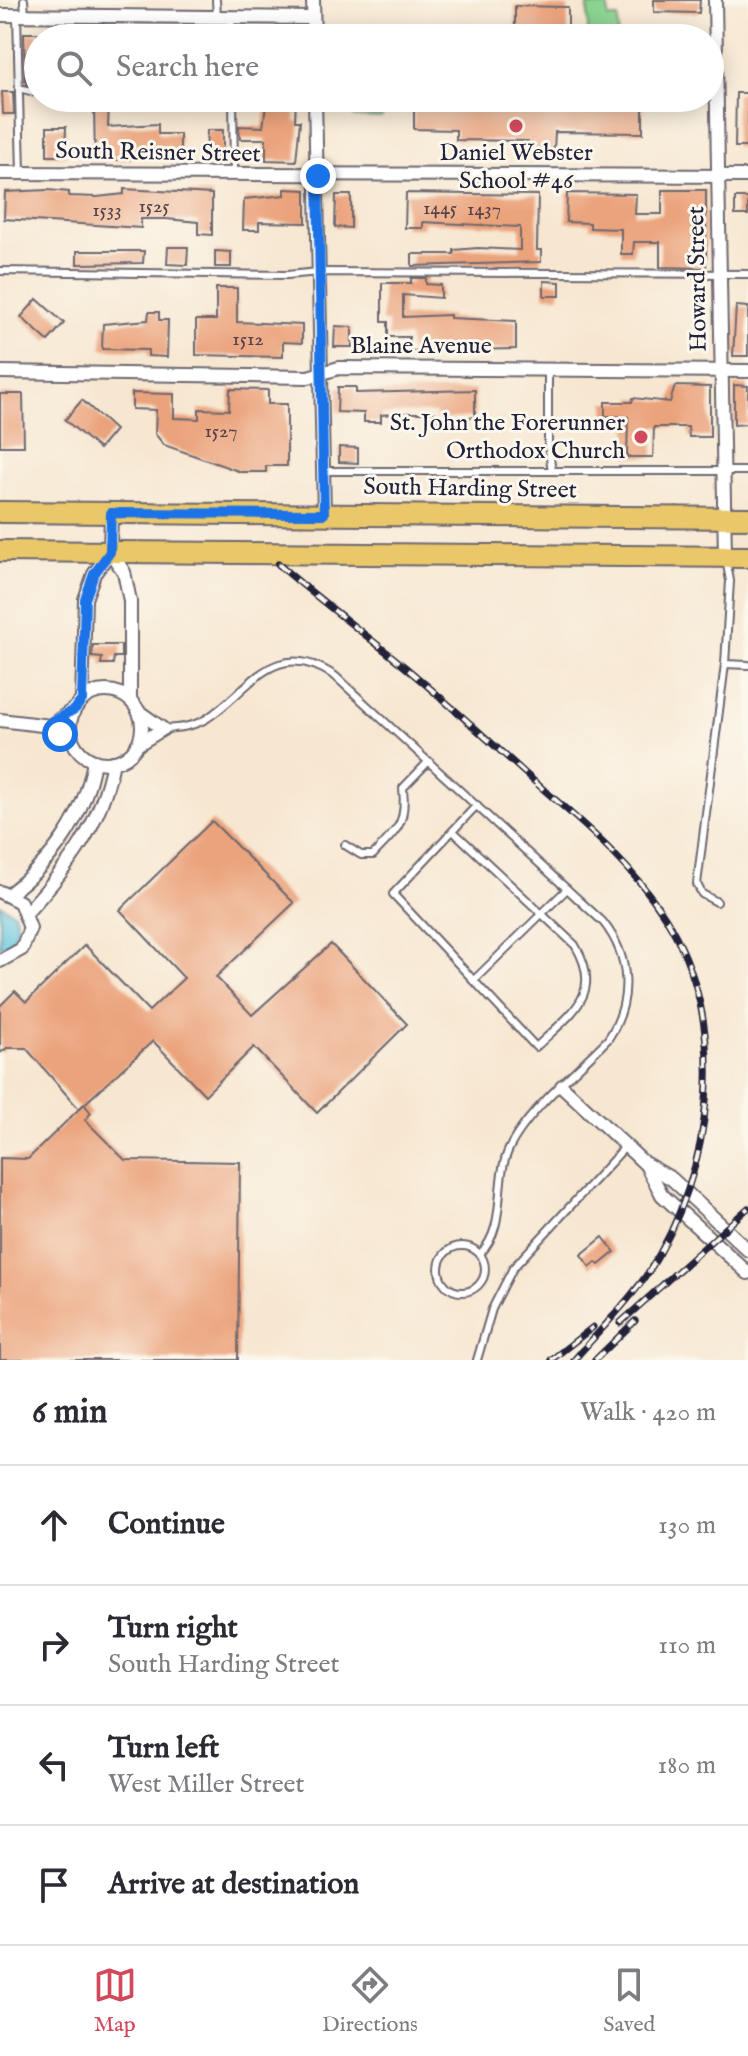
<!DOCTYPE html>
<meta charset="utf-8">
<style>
:root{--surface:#fff;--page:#f2f2f3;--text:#2b2b33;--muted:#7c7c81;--line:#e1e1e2;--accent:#d1495b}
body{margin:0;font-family:"IM FELL English",serif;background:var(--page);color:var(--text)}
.stop{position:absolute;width:24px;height:24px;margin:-18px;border:6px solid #1a73e8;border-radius:50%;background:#fff}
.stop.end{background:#1a73e8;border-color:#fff;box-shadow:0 2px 8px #0008}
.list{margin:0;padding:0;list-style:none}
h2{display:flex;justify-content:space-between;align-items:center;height:104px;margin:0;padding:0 32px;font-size:34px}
h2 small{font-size:26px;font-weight:400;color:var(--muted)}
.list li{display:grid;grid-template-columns:52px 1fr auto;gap:24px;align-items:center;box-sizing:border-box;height:120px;padding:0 32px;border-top:2px solid var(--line)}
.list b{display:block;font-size:30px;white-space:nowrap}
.list p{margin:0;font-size:26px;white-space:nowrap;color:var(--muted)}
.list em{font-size:26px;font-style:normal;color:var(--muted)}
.icon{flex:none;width:44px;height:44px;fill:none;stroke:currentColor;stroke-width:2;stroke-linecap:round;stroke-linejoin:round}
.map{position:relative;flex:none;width:748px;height:1360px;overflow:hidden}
.search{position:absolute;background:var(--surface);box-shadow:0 4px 20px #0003;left:24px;right:24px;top:24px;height:88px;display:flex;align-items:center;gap:20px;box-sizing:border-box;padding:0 28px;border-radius:44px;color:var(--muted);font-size:30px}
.sheet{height:584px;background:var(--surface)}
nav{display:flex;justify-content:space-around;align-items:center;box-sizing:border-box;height:112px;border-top:2px solid var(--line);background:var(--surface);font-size:22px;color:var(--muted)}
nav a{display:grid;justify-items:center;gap:4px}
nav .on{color:var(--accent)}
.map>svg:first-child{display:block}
.green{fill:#89d38f;stroke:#567a65;stroke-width:2}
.water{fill:#60c4de;stroke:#41738c;stroke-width:2}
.building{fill:#eba37c}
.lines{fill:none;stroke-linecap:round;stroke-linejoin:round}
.lane-casing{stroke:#6d6770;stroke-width:10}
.street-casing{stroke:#6d6770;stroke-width:16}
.primary-casing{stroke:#6d6770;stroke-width:24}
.lane{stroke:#fff;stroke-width:6}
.street{stroke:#fff;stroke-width:12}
.primary{stroke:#eac769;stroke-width:20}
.rail-casing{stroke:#22223b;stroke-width:7}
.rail{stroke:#fbf7ec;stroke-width:4;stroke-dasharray:12;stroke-linecap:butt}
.route{stroke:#1a73e8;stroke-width:10}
.poi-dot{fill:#d1495b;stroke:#fbf7ec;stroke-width:3}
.labels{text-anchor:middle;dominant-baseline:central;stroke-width:6;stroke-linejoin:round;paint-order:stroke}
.number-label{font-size:20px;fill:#54424b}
.street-label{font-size:24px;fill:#22223b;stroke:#fbf7ec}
.poi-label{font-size:24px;fill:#22223b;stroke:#fbf7ec}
</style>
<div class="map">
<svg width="748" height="1360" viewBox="0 0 748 1360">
<rect width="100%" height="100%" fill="#fbf7ec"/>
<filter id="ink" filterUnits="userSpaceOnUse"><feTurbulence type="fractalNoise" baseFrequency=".0125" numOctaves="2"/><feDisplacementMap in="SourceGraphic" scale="16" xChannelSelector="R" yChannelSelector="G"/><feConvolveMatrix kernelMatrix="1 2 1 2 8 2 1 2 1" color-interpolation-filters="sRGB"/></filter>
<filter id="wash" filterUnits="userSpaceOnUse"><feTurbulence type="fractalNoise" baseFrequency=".006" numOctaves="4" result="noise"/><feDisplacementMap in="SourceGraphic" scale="32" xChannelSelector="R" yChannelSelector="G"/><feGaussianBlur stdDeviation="1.8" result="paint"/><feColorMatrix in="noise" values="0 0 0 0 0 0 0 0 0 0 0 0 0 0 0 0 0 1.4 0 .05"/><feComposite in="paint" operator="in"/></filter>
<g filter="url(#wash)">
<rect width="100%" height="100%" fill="#f7e7d1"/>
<g class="green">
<polygon points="588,6 608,6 608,18 618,18 618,35 588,38"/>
<polygon points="353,98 385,98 385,113 381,118 354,117"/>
</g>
<polygon class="water" points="0,904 14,913 18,927 12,941 0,947"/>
<g id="blocks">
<g class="building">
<polygon points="654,0 700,0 699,13 654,12"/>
<polygon points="515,6 568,7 568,38 515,38"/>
<polygon points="24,33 38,33 35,86 26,84 25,79"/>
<polygon points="2,92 13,92 14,114 3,114"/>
<polygon points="736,93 748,93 748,147 735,147"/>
<polygon points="267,98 296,98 295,121 300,121 296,161 266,160 266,139 240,139 239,126 263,127"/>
<polygon points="414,98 643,98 643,133 555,132 554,149 528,148 528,141 456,140 456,130 414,129"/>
<polygon points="94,103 109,103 108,127 158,124 158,134 180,134 180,160 132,155 131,159 95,161"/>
<polygon points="47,127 66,127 65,156 47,156"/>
<polygon points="207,130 223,130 223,157 206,157"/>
<polygon points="124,189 212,194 212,235 198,234 198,222 166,219 141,219 141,228 4,219 5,192 48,190 69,192 69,196 97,197 124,194"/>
<polygon points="285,189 306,190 306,223 259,222 259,230 243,230 244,199 285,195"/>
<polygon points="662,190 706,190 706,268 660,267 660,242 634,242 633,254 621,254 621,229 590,228 590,223 566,222 567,193 636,194 635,214 662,214"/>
<polygon points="406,193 538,195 537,250 541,250 541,262 412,266 412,254 454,254 454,250 478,248 520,250 520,227 423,222 423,228 405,228"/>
<polygon points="336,195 351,195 351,228 335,227"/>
<rect x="735" y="198" width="13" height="17"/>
<polygon points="168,247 188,247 187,265 167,264"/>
<polygon points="77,251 144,251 143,263 77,264"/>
<polygon points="215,251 231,252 231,267 215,267"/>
<polygon points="411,278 426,278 426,284 441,285 441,298 403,295 403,317 450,315 450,318 516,321 516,349 409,351 409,337 388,337 388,322 382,322 382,283 411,283"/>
<polygon points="544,281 560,282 560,296 544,296"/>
<polygon points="216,288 237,288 237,322 302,325 302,343 283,342 283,357 196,355 196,320 216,320"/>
<polygon points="37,299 64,323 48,341 21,317"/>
<polygon points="736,306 748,307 748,356 733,356"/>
<polygon points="149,312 159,312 159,320 168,320 167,357 148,356 148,350 102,349 103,324 148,320"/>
<polygon points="335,326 352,327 352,347 334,347"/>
<polygon points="734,385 748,386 748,424 734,425"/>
<polygon points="675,386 710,387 710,437 689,437 688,427 654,427 653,457 627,457 628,417 605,416 605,402 632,402 633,398 670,402"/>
<polygon points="338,387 356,387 356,393 475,390 475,417 436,420 436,413 405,413 381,415 381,422 364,422 364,413 337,412"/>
<polygon points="230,389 268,390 268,404 287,404 287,466 266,466 266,472 241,472 164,445 155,434 156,410 132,409 132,393 174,394 174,418 199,419 199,409 229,410"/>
<polygon points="0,394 23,394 24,446 0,446"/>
<polygon points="82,400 115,430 99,449 65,420"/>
<polygon points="339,447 358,448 358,463 339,462"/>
<polygon points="93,645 121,645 121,657 114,657 113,664 101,664 102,658 92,657"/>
<polygon points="212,821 294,903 216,977 252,1015 331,944 407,1024 317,1113 254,1047 205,1095 153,1041 79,1109 26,1048 7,1048 0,1053 0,1006 15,991 26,1002 85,945 149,1011 184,978 120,910"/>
<polygon points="84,1104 91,1113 85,1120 125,1160 240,1162 238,1360 0,1360 0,1158 28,1159"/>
<polygon points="603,1237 615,1252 599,1265 596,1262 590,1267 581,1255"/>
</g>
</g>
</g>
<g filter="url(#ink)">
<use href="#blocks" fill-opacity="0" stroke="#6d6770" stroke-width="2"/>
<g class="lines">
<defs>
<g id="lane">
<polyline points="24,0 25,15"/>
<polyline points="216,0 217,16"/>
<polyline points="17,15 21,173"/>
<polyline points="231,17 232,38"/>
<polyline points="19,88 38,93"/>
<polyline points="233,98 234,174"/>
<polyline points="0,271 287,275 319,272 748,274"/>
<polyline points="548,369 548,445 552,471"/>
<polyline points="323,471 748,471"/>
<polyline points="726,559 730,581 725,664 748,665"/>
<path d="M163 729C179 728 192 727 206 719 250 691 273 635 335 676L603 922C631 957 633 1002 608 1039 578 1070 527 1111 509 1149 493 1183 508 1225 480 1254"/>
<path d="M453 831 575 945C605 995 570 1014 536 1047L393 894 477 805"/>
<path d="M345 845 361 855H373C397 829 407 825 403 788L429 761"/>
<polyline points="717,902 702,894 697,884 725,664"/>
<polyline points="473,981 567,889"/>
<circle cx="462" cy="1269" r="23"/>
<polyline points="477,1360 492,1309 513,1268 626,1146"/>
</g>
<g id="street">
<polyline points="313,0 314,38"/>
<polyline points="715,0 725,557"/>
<polyline points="0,15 313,18"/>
<polyline points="315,98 324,514"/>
<polyline points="0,173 748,176"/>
<polyline points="0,372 308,377 339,368 748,371"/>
<polyline points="111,513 110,552 124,572 130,601 130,700"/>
<circle cx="106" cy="727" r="36"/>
<polyline points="82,700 85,599 94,574 110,552"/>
<polyline points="0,720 50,726 74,709"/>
<polyline points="137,745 163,729 138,711"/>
<polyline points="0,892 20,902 30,928 22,949 0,961"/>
<path d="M9 894C53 861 85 816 94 761"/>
<path d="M27 912C69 866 101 825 113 762"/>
<polyline points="562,1086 644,1163 672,1179 748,1250"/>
<polyline points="646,1165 662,1195 748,1273"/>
</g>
<g id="primary">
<polyline points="0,512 748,518"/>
<polyline points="0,551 748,557"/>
</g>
</defs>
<use href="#lane" class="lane-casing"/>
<use href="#street" class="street-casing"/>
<use href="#primary" class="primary-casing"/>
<use href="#lane" class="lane"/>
<use href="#street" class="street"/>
<use href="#primary" class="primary"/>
<defs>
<g id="rail">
<path d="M278 564C319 600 363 632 405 667 447 702 487 739 527 775 577 819 629 860 665 917 732 1023 714 1171 648 1273 627 1304 598 1332 574 1360"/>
<polyline points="620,1323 748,1208"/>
<polyline points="551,1360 593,1327"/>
<polyline points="595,1360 635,1321"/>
</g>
</defs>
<use href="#rail" class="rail-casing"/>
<use href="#rail" class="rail"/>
</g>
</g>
<g class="lines" filter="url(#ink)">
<polyline class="route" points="60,734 52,729 52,722 75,709 82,700 85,599 94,574 110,552 111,513 324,514 318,176"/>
</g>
<g class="poi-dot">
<circle cx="516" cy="126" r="8"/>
<circle cx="641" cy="437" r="8"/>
</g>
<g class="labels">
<g class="number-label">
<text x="154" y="206">1525</text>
<text x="440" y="208">1445</text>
<text x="484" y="209">1437</text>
<text x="107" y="210">1533</text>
<text x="248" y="339">1512</text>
<text x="221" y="431">1527</text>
</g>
<g class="street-label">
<text transform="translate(158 153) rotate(1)">South Reisner Street</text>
<text transform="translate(698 279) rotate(-91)">Howard Street</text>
<text x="421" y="346">Blaine Avenue</text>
<text transform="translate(470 489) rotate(1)">South Harding Street</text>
</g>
<g class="poi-label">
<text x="516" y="153">Daniel Webster<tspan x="516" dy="28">School #46</tspan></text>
<text x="625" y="423" text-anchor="end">St. John the Forerunner<tspan x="625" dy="28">Orthodox Church</tspan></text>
</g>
</g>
</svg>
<div class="stop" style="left:60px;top:734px"></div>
<div class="stop end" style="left:318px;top:176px"></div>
<div class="search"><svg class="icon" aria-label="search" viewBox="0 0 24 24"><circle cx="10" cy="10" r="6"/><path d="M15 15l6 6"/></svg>Search here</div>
</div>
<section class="sheet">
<h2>6 min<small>Walk · 420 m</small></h2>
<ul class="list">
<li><svg class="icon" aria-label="ahead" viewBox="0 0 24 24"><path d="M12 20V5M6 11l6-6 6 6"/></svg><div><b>Continue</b></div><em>130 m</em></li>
<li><svg class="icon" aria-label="right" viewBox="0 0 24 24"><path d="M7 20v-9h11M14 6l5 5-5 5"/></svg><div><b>Turn right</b><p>South Harding Street</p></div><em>110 m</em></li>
<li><svg class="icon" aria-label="left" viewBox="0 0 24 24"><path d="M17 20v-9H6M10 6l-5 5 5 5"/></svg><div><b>Turn left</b><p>West Miller Street</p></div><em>180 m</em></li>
<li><svg class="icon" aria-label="arrive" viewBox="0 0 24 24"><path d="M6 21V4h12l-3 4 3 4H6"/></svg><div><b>Arrive at destination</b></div></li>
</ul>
</section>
<nav>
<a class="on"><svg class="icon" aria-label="map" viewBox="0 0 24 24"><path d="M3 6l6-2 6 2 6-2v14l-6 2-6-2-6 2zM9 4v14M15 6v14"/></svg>Map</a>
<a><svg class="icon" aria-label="directions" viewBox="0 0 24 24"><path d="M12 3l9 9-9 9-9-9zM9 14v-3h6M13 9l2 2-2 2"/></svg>Directions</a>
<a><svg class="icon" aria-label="saved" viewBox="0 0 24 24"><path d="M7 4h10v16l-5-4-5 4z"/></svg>Saved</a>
</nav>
